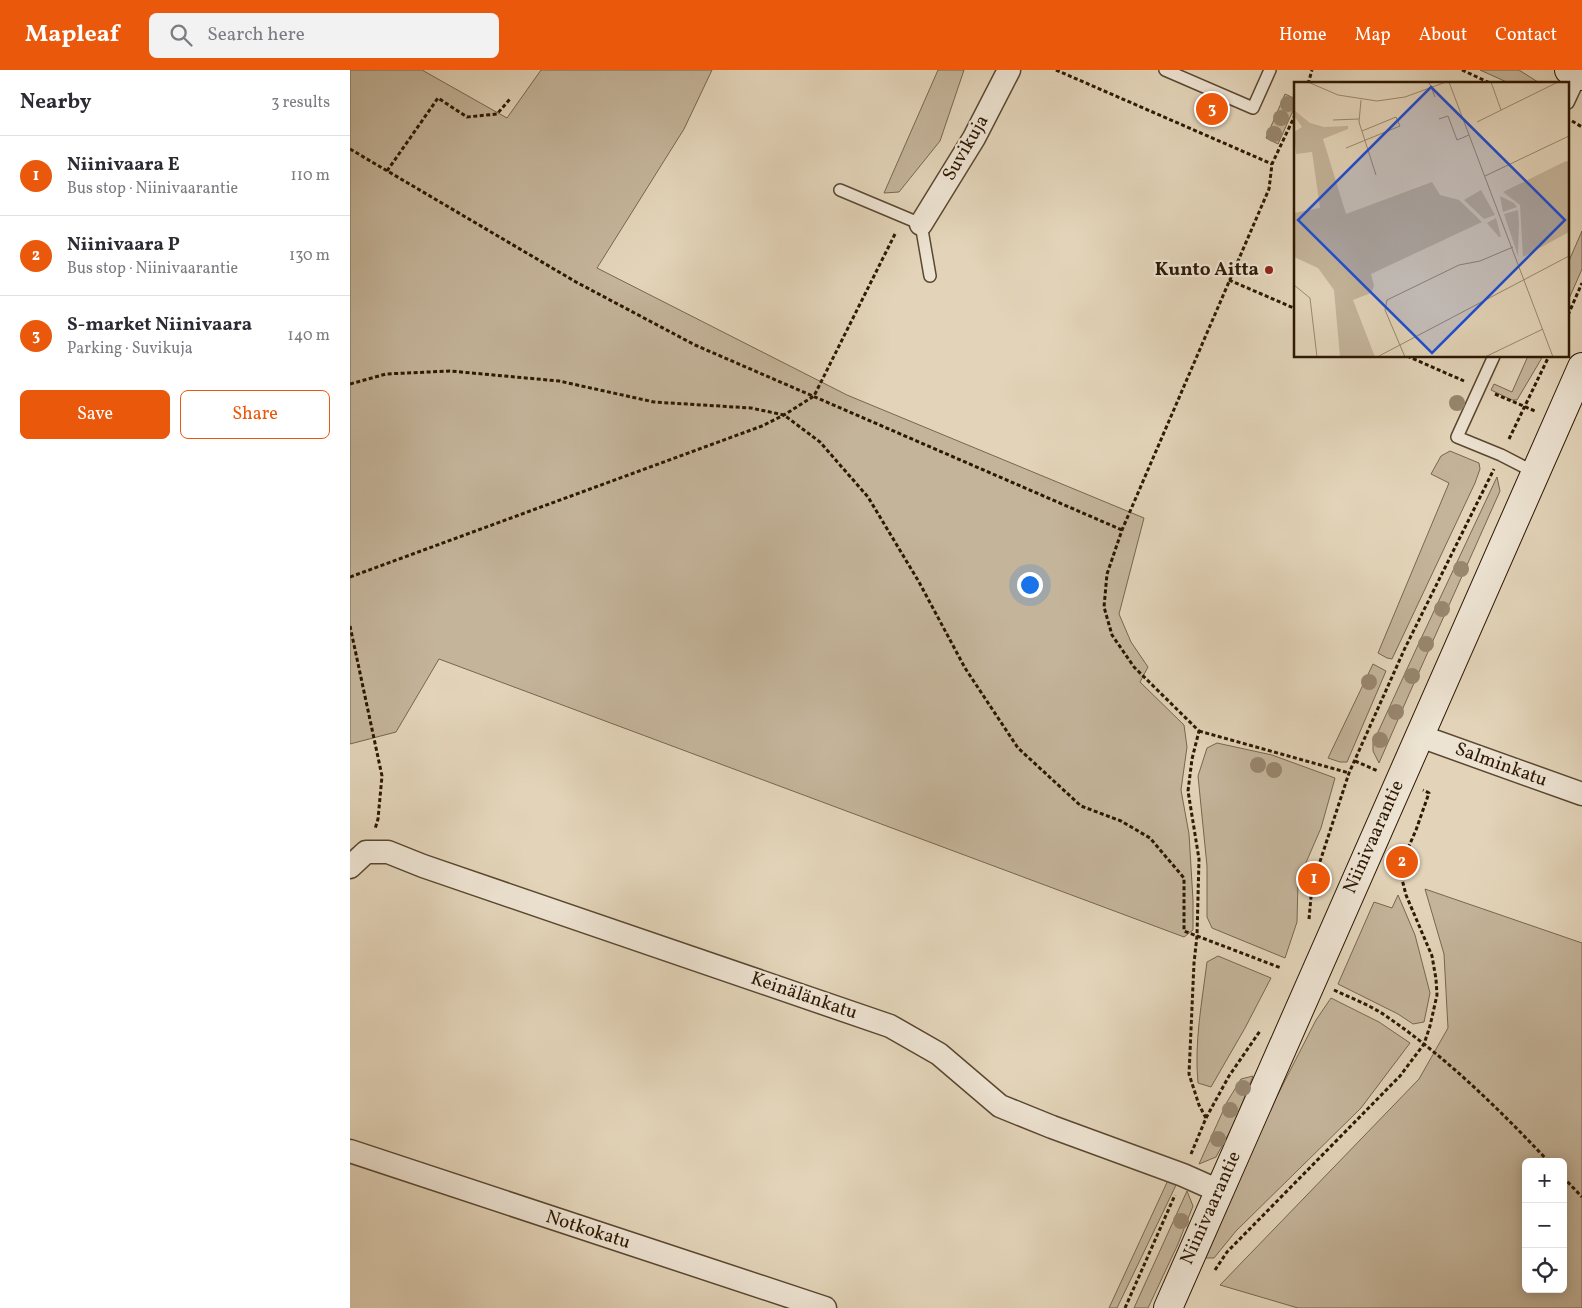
<!DOCTYPE html>
<meta charset="utf-8">
<style>
:root{--surface:#fff;--page:#f2f2f3;--text:#2b2b33;--muted:#7c7c81;--line:#e1e1e2;--accent:#ea580c}
body{margin:0;font-family:Vollkorn,serif;background:var(--page);color:var(--text)}
.controls{position:absolute;right:15px;bottom:15px;display:grid;overflow:hidden;border-radius:8px;box-shadow:0 2px 12px #0003}
.controls button{width:45px;height:45px;display:grid;place-items:center;padding:0;border:0;border-bottom:1px solid var(--line);background:var(--surface);color:var(--text);font:25px sans-serif}
.you{position:absolute;left:679px;top:514px;width:18px;height:18px;margin:-12px;border:4px solid #fff;border-radius:50%;background:#1a73e8;box-shadow:0 0 0 8px #1a73e833}
.badge{display:grid;place-items:center;width:32px;height:32px;border-radius:50%;background:var(--accent);color:#fff;font-size:16px;font-weight:700}
.pin{position:absolute;translate:-50% -50%;border:2px solid #fff;box-shadow:0 1px 5px #0006}
.list{margin:0;padding:0;list-style:none}
h2{display:flex;justify-content:space-between;align-items:center;height:65px;margin:0;padding:0 20px;font-size:21px}
h2 small{font-size:16px;font-weight:400;color:var(--muted)}
.list li{display:grid;grid-template-columns:32px 1fr auto;gap:15px;align-items:center;box-sizing:border-box;height:80px;padding:0 20px;border-top:1px solid var(--line)}
.list b{display:block;font-size:19px;white-space:nowrap}
.list p{margin:0;font-size:16px;white-space:nowrap;color:var(--muted)}
.list em{font-size:16px;font-style:normal;color:var(--muted)}
.actions{display:flex;gap:10px;padding:15px 20px}
.actions a{flex:1;padding:11px 0;border:1px solid var(--accent);border-radius:8px;text-align:center;font-size:18px;color:var(--accent)}
.actions .main{background:var(--accent);color:#fff}
.icon{flex:none;width:28px;height:28px;fill:none;stroke:currentColor;stroke-width:2;stroke-linecap:round;stroke-linejoin:round}
.map{position:relative;flex:none;width:1232px;height:1238px;overflow:hidden}
header{display:flex;align-items:center;gap:30px;box-sizing:border-box;height:70px;padding:0 25px;background:var(--accent);color:#fff}
header strong{font-size:24px}
nav{display:flex;gap:28px;margin-inline-start:auto;font-size:18px}
.search{width:350px;height:45px;background:var(--page);display:flex;align-items:center;gap:12px;box-sizing:border-box;padding:0 18px;border-radius:8px;color:var(--muted);font-size:19px}
main{display:flex}
aside{flex:1;background:var(--surface)}
.map>svg:first-child{display:block}
.green{fill:#c4b49a;stroke:#78664e;fill-rule:evenodd}
.lines{fill:none;stroke-linecap:round;stroke-linejoin:round}
.lane-casing{stroke:#5a4730;stroke-width:14}
.street-casing{stroke:#5a4730;stroke-width:25}
.secondary-casing{stroke:#2d1803;stroke-width:30}
.path{stroke:#2d1803;stroke-width:3;stroke-dasharray:4 2.5;stroke-linecap:butt}
.lane{stroke:#ede3d2;stroke-width:11}
.street{stroke:#ede3d2;stroke-width:22}
.secondary{stroke:#ede3d2;stroke-width:28}
.tree{fill:#98866e}
.poi-dot{fill:#8f2418;stroke:#ede3d2;stroke-width:2}
.labels{text-anchor:middle;dominant-baseline:central;stroke-width:4.5;stroke-linejoin:round;paint-order:stroke}
.street-label{font-size:19px;fill:#2d1803;stroke:#ede3d2}
.poi-label{font-size:19px;font-weight:bold;fill:#2d1803;stroke:#ede3d2;text-anchor:end}
.inset-road{fill:none;stroke:#9a8970;stroke-width:1}
.view{fill:#1d4ed8;fill-opacity:0.15;stroke:#1d4ed8;stroke-width:2.5}
.inset-edge{fill:none;stroke:#2d1803;stroke-width:2.5}
</style>
<header>
<strong>Mapleaf</strong>
<div class="search"><svg class="icon" aria-label="search" viewBox="0 0 24 24"><circle cx="10" cy="10" r="6"/><path d="M15 15l6 6"/></svg>Search here</div>
<nav><a>Home</a><a>Map</a><a>About</a><a>Contact</a></nav>
</header>
<main>
<aside>
<h2>Nearby<small>3 results</small></h2>
<ul class="list">
<li><span class="badge">1</span><div><b>Niinivaara E</b><p>Bus stop · Niinivaarantie</p></div><em>110 m</em></li>
<li><span class="badge">2</span><div><b>Niinivaara P</b><p>Bus stop · Niinivaarantie</p></div><em>130 m</em></li>
<li><span class="badge">3</span><div><b>S-market Niinivaara</b><p>Parking · Suvikuja</p></div><em>140 m</em></li>
</ul>
<div class="actions"><a class="main">Save</a><a>Share</a></div>
</aside>
<div class="map">
<svg width="1232" height="1238" viewBox="0 0 1232 1238">
<rect width="100%" height="100%" fill="#e3d4b9"/>
<filter id="stains"><feTurbulence type="fractalNoise" baseFrequency=".004" numOctaves="4"/><feColorMatrix values="0 0 0 0 .2 0 0 0 0 .09 0 0 0 0 .02 0 0 0 .5 -.17"/></filter>
<radialGradient id="worn" r=".72"><stop offset=".6" stop-color="#630" stop-opacity="0"/><stop offset="1" stop-color="#630" stop-opacity=".3"/></radialGradient>
<g class="green">
<polygon points="0,0 72,0 157,48 191,0 362,0 334,59 247,198 497,325 794,448 769,544 781,572 798,597 790,612 834,655 837,677 831,720 839,764 843,830 843,860 834,867 89,589 46,662 0,674"/>
<polygon points="588,0 614,0 590,71 549,122 534,123"/>
<polygon points="1130,0 1169,0 1191,14 1161,14"/>
<polygon points="935,24 946,29 946,34 928,74 916,68"/>
<polygon points="1232,161 1232,199 1218,231 1218,193"/>
<polygon points="1178,286 1193,286 1167,330 1162,330 1141,320 1144,314 1162,322"/>
<polygon points="1100,381 1129,393 1130,399 1125,413 1042,589 1037,588 1028,583 1099,413 1081,404 1091,386"/>
<path d="M1147 407 1150 421C1110 512 1068 602 1029 693L1023 681V673L1068 575Z"/>
<polygon points="1023,594 1036,601 997,692 990,692 978,688"/>
<polygon points="867,673 922,685 985,708 971,758 948,811 947,852 935,888 862,858 857,847 857,796 848,706 857,678"/>
<path d="M1075 819 1232 873V1238H948L870 1215 1069 1009 1098 958 1094 884ZM1176 1092H1213V1219H1176Z"/>
<polygon points="1048,825 1065,865 1080,923 1074,952 1063,954 1048,944 988,914 1024,832 1042,838"/>
<path d="M868 886 921 908 895 958 861 1017 848 1013C844 973 852 932 857 892Z"/>
<polygon points="981,928 1029,952 1060,973 1011,1038 886,1161 864,1188 855,1188 925,1030 966,950"/>
<polygon points="903,1006 884,1054 866,1087 849,1094 877,1032 891,1009"/>
<polygon points="819,1108 827,1113 767,1238 759,1238"/>
<polygon points="837,1121 843,1136 828,1174 798,1238 784,1238"/>
</g>
<g class="lines">
<defs>
<g id="lane">
<polyline points="815,0 903,38 920,0"/>
<polyline points="1218,33 1231,5"/>
<polyline points="490,120 571,154 580,206"/>
<polyline points="1144,286 1107,367 1151,385 1186,403"/>
</g>
<g id="street">
<polyline points="571,154 624,68 659,0"/>
<polyline points="1070,666 1232,724"/>
<polyline points="0,797 16,782 38,782 73,796 540,956 589,984 650,1036 702,1057 833,1105 869,1121"/>
<polyline points="0,1081 475,1238"/>
</g>
<g id="secondary">
<polyline points="1219,0 1232,6"/>
<polyline points="818,1238 1232,297"/>
</g>
</defs>
<use href="#lane" class="lane-casing"/>
<use href="#street" class="street-casing"/>
<use href="#secondary" class="secondary-casing"/>
<g class="path">
<polyline points="706,0 922,94"/>
<polyline points="1112,0 1142,14"/>
<polyline points="958,14 962,0"/>
<polyline points="1222,51 1232,57"/>
<polyline points="0,79 226,212 345,275 772,460"/>
<polyline points="37,101 88,28 117,47 147,44 160,29"/>
<polyline points="879,210 946,239"/>
<polyline points="1218,245 1232,213"/>
<polyline points="1057,286 1114,311"/>
<polyline points="0,314 36,304 100,301 209,311 304,332 401,338 434,345 470,372 518,427 569,512 615,598 668,678 731,736 771,751 800,768 834,808 834,861 931,898"/>
<polyline points="1145,324 1185,341"/>
<polyline points="1159,369 1199,286"/>
<polyline points="0,507 412,356 434,345 464,326 546,162"/>
<polyline points="0,556 32,706 28,749 25,759"/>
<polyline points="849,661 999,703"/>
<polyline points="1005,691 1028,701"/>
<polyline points="959,849 962,816 999,703 1055,578 1144,399"/>
<path d="M984 920C1001 928 1020 935 1036 946 1096 987 1149 1039 1199 1092"/>
<polyline points="856,1048 849,1035 839,1004 844,893 847,866 849,789 838,721 842,689 849,661 784,597 762,565 754,537 757,504 772,460 919,119 922,94 946,43"/>
<polyline points="841,1084 856,1048 879,1006 910,961"/>
<polyline points="1213,1107 1232,1127"/>
<polyline points="865,1200 877,1182 1050,1006 1074,974 1080,956 1087,925 1086,909 1082,886 1056,825 1052,809 1052,792 1066,760 1079,723 1073,720"/>
<polyline points="775,1238 825,1125"/>
</g>
<use href="#lane" class="lane"/>
<use href="#street" class="street"/>
<use href="#secondary" class="secondary"/>
</g>
<g class="tree">
<circle cx="938" cy="34" r="8"/>
<circle cx="931" cy="48" r="8"/>
<circle cx="924" cy="64" r="8"/>
<circle cx="1107" cy="333" r="8"/>
<circle cx="1111" cy="499" r="8"/>
<circle cx="1092" cy="539" r="8"/>
<circle cx="1076" cy="574" r="8"/>
<circle cx="1062" cy="606" r="8"/>
<circle cx="1019" cy="612" r="8"/>
<circle cx="1046" cy="642" r="8"/>
<circle cx="1030" cy="670" r="8"/>
<circle cx="908" cy="695" r="8"/>
<circle cx="924" cy="700" r="8"/>
<circle cx="893" cy="1018" r="8"/>
<circle cx="880" cy="1040" r="8"/>
<circle cx="868" cy="1069" r="8"/>
<circle cx="831" cy="1151" r="8"/>
</g>
<circle class="poi-dot" cx="919" cy="200" r="5"/>
<g class="labels">
<g class="street-label">
<text transform="translate(616 78) rotate(-60)">Suvikuja</text>
<text transform="translate(1151 695) rotate(20)">Salminkatu</text>
<text transform="translate(1024 767) rotate(-66)">Niinivaarantie</text>
<text transform="translate(454 926) rotate(19)">Keinälänkatu</text>
<text transform="translate(861 1138) rotate(-66)">Niinivaarantie</text>
<text transform="translate(238 1160) rotate(18)">Notkokatu</text>
</g>
<g class="poi-label">
<text x="909" y="200">Kunto Aitta</text>
</g>
</g>
<g transform="translate(944 12)">
<rect width="275" height="275" fill="#e3d4b9"/>
<path d="M0 28 16 41 30 45 54 44V47L29 57 52 132 138 100 146 113 165 118 188 140 77 192 80 204 77 211 59 218 81 275H46L40 208 24 186 0 175V131L26 126 18 70 2 72 0 50 8 45 0 34ZM272 79 275 80V150L229 175 226 123 209 110ZM187 108 201 133 190 137 170 118ZM206 114 220 121 223 125 209 130ZM224 128 225 141 224 174 210 132ZM202 136 207 155H205L193 141Z" fill="#c4b49a"/>
<path class="inset-road" d="M14 0 44 13 83 19 111 15 152 0M135 0 141 15M155 0 259 275M197 0 207 28M67 18 65 40 82 93M145 37 154 34 163 58 175 53M39 38 65 37M183 40 264 0M52 66 106 44 102 35 68 49M191 94 275 54M0 203 16 216 23 275M85 274 275 174M111 275 91 228 93 218 165 183 186 179 219 165M191 275 249 247"/>
<path class="view" d="M137 5 271 138 138 271 4 138Z"/>
<rect width="275" height="275" class="inset-edge"/>
</g>
<rect width="100%" height="100%" filter="url(#stains)"/>
<rect width="100%" height="100%" fill="url(#worn)"/>
</svg>
<div class="controls">
<button>+</button>
<button>−</button>
<button><svg class="icon" aria-label="locate" viewBox="0 0 24 24"><circle cx="12" cy="12" r="6"/><path d="M12 2v4M12 18v4M2 12h4M18 12h4"/></svg></button>
</div>
<div class="you"></div>
<div class="pin badge" style="left:964px;top:809px">1</div>
<div class="pin badge" style="left:1052px;top:792px">2</div>
<div class="pin badge" style="left:862px;top:39px">3</div>
</div>
</main>
